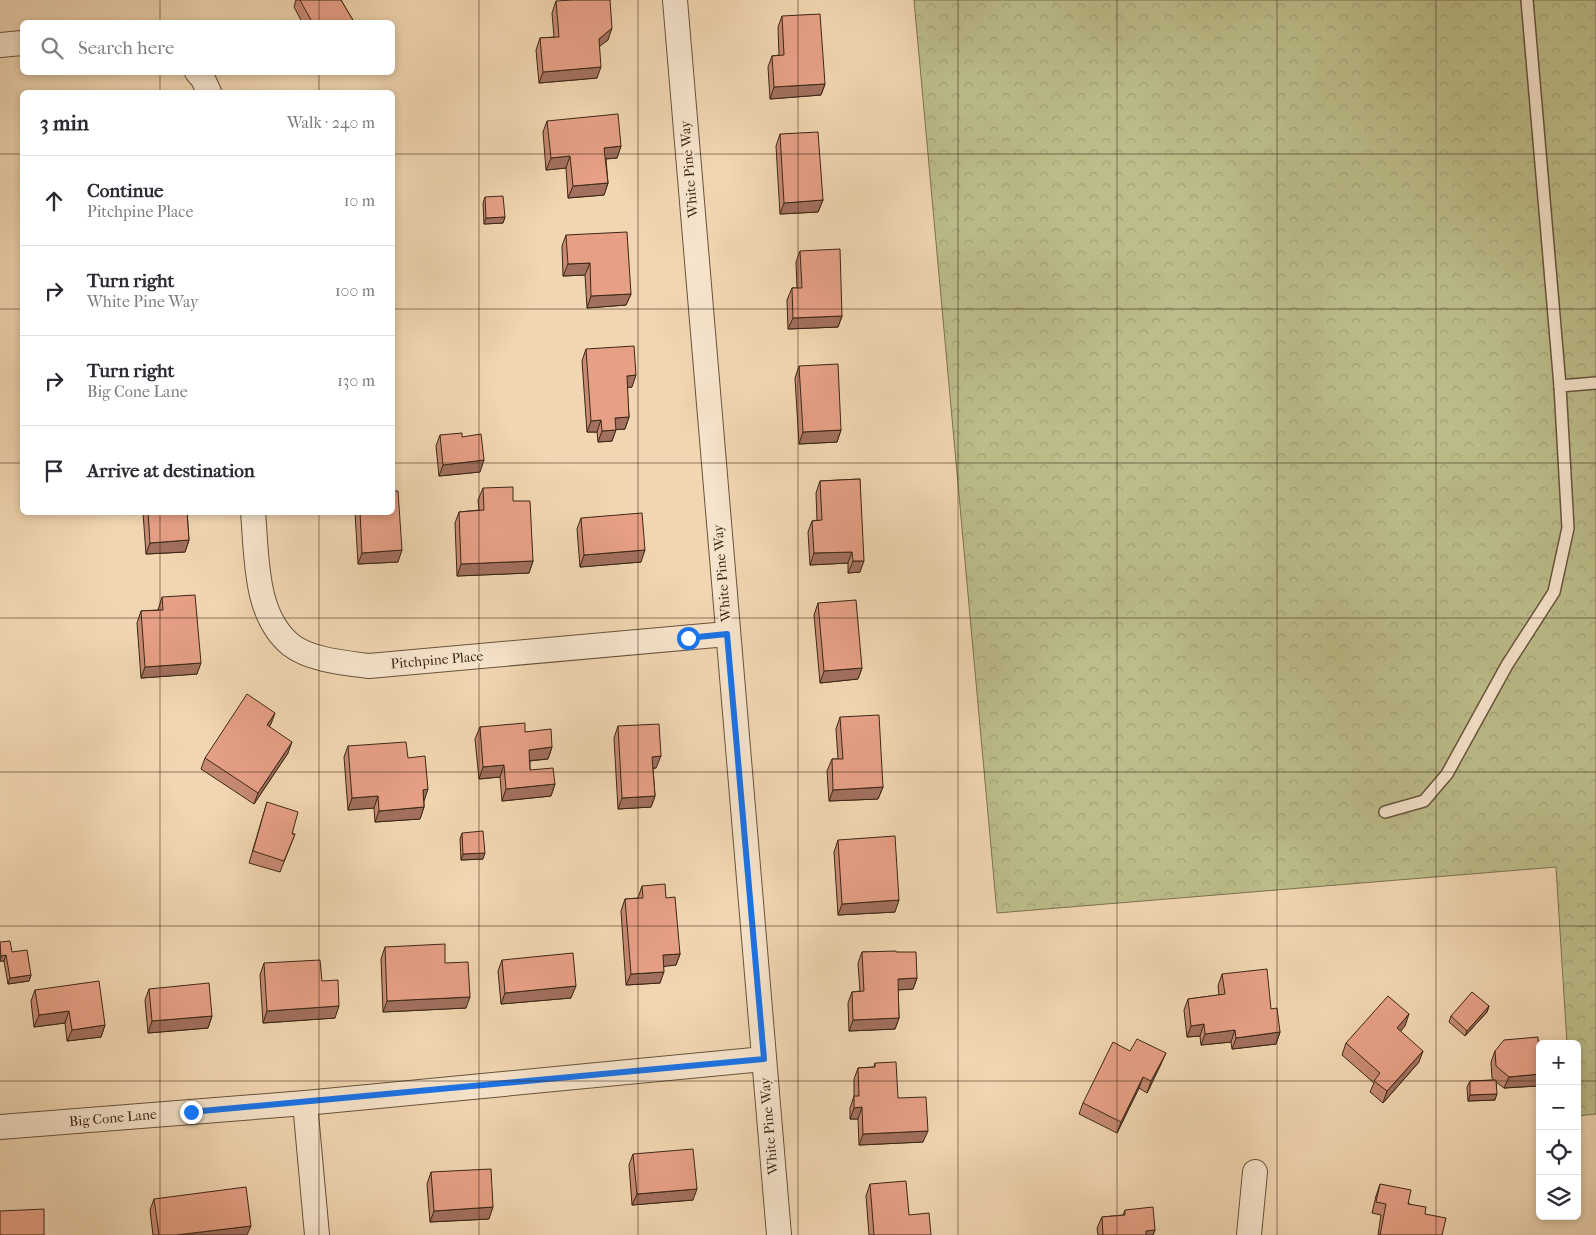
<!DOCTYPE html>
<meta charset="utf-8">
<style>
:root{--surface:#fff;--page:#f7f7f7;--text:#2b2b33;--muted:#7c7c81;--line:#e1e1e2}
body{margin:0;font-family:"IM FELL French Canon",serif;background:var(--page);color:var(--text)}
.controls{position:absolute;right:15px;bottom:15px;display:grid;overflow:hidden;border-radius:8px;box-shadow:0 2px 8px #0003}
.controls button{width:45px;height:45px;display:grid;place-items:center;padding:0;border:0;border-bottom:1px solid var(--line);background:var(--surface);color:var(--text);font:25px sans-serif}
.stop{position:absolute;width:15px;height:15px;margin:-11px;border:4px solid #1a73e8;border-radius:50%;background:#fff}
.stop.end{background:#1a73e8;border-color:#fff;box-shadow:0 1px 5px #0008}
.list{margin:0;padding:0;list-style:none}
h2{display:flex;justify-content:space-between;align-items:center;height:65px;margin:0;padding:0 20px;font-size:21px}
h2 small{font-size:16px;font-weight:400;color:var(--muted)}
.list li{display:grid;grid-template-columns:32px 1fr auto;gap:15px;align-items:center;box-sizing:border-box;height:90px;padding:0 20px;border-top:1px solid var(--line)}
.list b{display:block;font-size:19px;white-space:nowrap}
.list p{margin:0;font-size:16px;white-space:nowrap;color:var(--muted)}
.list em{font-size:16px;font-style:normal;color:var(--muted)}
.icon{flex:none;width:28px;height:28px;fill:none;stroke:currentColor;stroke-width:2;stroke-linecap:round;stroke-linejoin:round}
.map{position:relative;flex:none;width:1596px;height:1235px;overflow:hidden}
.search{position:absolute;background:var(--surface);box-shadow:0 2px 8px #0003;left:20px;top:20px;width:375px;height:55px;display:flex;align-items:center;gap:12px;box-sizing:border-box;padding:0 18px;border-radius:8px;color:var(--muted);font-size:19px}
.panel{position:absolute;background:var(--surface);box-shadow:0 2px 8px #0003;left:20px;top:90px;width:375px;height:425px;border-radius:8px}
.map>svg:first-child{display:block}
.forest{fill:url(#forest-crowns);stroke:#7c7250}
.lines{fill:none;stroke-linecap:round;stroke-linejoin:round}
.lane-casing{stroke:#68533c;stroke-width:14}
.street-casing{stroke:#68533c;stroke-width:26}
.lane{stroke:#f6e4cc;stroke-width:11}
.street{stroke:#f6e4cc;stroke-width:24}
.wall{fill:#c78a73;stroke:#3b2715}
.shaded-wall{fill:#a2705e;stroke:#3b2715}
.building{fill:#e7a086;stroke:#3b2715}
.route{stroke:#1a73e8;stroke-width:6}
.grid{fill:none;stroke:#3b2715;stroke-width:1;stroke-opacity:0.55}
.labels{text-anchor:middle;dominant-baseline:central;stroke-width:4;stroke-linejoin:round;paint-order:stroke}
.street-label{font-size:14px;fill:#3b2715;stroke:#f6e4cc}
</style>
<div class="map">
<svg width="1596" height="1235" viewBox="0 0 1596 1235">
<defs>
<pattern id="forest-crowns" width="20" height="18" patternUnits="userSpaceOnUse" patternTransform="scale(1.25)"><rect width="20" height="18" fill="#bcbd8a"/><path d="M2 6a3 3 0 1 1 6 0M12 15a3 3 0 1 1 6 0" fill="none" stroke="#a2a276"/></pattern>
</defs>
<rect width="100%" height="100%" fill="#f1d6b1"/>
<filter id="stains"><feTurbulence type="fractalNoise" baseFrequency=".004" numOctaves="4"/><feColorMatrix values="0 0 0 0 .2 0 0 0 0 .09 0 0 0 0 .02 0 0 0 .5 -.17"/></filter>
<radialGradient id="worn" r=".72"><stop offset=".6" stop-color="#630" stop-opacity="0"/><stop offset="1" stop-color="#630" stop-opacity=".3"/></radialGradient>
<polygon class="forest" points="914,0 1596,0 1596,1114 1577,1116 1577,1044 1567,1044 1556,867 997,913"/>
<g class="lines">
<defs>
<g id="lane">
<polyline points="1527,0 1560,386"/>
<polyline points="1385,812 1424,801 1447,774 1507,665 1554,592 1568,528 1560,386 1596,383"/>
</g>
<g id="street">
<polyline points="675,0 779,1235"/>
<polyline points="0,45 22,43"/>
<polyline points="197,72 203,79 209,92"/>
<path d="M253 512C257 556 254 615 291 645 310 660 346 663 369 666L727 634"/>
<polyline points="305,1103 317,1235"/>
<polyline points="0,1127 305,1103 764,1059"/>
<polyline points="1249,1235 1255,1172"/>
</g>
</defs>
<use href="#lane" class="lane-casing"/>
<use href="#street" class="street-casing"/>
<use href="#lane" class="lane"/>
<use href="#street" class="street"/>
</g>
<g class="wall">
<polygon points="296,0 341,0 354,22 302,22 294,7"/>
<polygon points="556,1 608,40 599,46 597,78 539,83 536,50 540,38 554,37 552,13"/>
<polygon points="782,16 825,84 821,95 770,99 768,67 772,56 779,55 778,27"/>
<polygon points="547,121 621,146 617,158 606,159 608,183 604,195 568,198 566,168 546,170 543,132"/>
<polygon points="780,134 823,200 818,212 780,214 776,146"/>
<polygon points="485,197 505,217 503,223 484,224 483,203"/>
<polygon points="566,235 631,294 626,305 587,308 585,275 563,276 562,246"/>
<polygon points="800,251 842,316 838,327 788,329 787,300 792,288 797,288 796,262"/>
<polygon points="586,349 632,387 627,387 629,417 625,429 616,429 612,441 598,442 597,432 587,432 582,361"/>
<polygon points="799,366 841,430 837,442 799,444 795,378"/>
<polygon points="440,435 462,437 480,472 439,476 436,446"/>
<polygon points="860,479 860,572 848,573 848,563 810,565 808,532 812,521 817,520 816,493 820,481"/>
<polygon points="483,488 513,501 533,561 529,573 457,576 455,523 459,512 479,510 478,500"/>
<polygon points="127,512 187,512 189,540 185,552 146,554 143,513 127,514"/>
<polygon points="355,512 392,512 398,562 358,564"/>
<polygon points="581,518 641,562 580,567 577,529"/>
<polygon points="162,597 197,674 141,678 137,623 141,611 158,610"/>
<polygon points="818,603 862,668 858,679 820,683 814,615"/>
<polygon points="840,717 883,787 878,799 829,801 827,771 832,759 838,759 836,729"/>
<polygon points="271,724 269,726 288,753 254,804 201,769 205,758"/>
<polygon points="618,726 656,768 653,768 655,796 651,807 618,809 614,738"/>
<polygon points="480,727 525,732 552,747 548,759 530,761 530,770 555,784 551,796 502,801 500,777 479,779 475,739"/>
<polygon points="348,746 408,758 424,801 424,807 420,819 375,822 374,808 348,810 344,757"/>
<polygon points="267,802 292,834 295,834 280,872 249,863"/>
<polygon points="462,833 483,859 461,860 460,839"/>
<polygon points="838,840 895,912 838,915 834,852"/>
<polygon points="642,886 666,898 680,954 676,965 664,966 660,983 626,985 621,911 625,899 638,898"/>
<polygon points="0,942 31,975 29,981 8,984 4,961 0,961"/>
<polygon points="385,947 445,963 466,1008 383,1012 381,959"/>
<polygon points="862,952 896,952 917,978 913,989 898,990 899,1018 895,1029 849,1031 848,1003 852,992 860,991 858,963"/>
<polygon points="502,960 571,998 501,1004 498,971"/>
<polygon points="264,963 322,981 335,1018 263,1023 260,975"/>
<polygon points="1222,974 1271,1009 1280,1032 1276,1044 1232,1049 1231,1042 1201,1045 1200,1036 1187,1037 1184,1010 1188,999 1219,995 1218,986"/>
<polygon points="149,989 212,1016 208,1028 148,1033 145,1000"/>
<polygon points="35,990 105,1025 101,1037 67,1041 65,1023 34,1027 31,1001"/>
<polygon points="1489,1006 1487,1012 1465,1036 1449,1022 1451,1016"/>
<polygon points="1405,1026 1400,1031 1419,1062 1383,1103 1370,1092 1374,1083 1342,1055 1346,1043"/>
<polygon points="1130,1051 1161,1064 1147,1093 1139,1088 1117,1133 1079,1114 1083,1103"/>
<polygon points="1495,1051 1540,1060 1540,1077 1537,1086 1504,1088 1496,1082 1495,1100 1468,1101 1467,1087 1470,1081 1494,1080 1492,1078 1491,1062"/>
<polygon points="875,1063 898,1098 923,1142 859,1145 858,1119 850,1119 850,1108 854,1096 854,1079 858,1068 874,1067"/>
<polygon points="633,1154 693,1200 632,1205 629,1165"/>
<polygon points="431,1172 489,1219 430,1222 427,1184"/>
<polygon points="870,1184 909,1215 931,1235 869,1235 866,1196"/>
<polygon points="1380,1184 1425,1214 1442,1235 1378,1235 1381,1215 1372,1213 1376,1196"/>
<polygon points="154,1199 247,1235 153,1235 150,1210"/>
<polygon points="1125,1210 1155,1230 1153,1235 1098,1235 1097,1228 1102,1217 1123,1215"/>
</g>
<g class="shaded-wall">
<polygon points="612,28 608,40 595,50 599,39"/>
<polygon points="601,67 597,78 539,83 543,72"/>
<polygon points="825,84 821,95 770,99 774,87"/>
<polygon points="621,146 617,158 600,159 604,148"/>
<polygon points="570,156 566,168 546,170 551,158"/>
<polygon points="608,183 604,195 568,198 573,186"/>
<polygon points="823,200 818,212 780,214 784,203"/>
<polygon points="505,217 503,223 484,224 486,218"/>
<polygon points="590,263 585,275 563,276 568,264"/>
<polygon points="631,294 626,305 587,308 591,296"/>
<polygon points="842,316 838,327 788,329 793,318"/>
<polygon points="636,375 632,387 622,388 627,376"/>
<polygon points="629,417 625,429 611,430 615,418"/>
<polygon points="601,420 597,432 587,432 591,421"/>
<polygon points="616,430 612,441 598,442 602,431"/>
<polygon points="841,430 837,442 799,444 803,432"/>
<polygon points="484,460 480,472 439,476 443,465"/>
<polygon points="128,512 143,512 127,514"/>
<polygon points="189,540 185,552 146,554 150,543"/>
<polygon points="402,550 398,562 358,564 362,553"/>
<polygon points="645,550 641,562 580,567 584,555"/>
<polygon points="852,552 848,563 810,565 814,553"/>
<polygon points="533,561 529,573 457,576 461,564"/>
<polygon points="853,561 864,561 860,572 848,573"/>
<polygon points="201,663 197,674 141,678 145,667"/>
<polygon points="862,668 858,679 820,683 824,671"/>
<polygon points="275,713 271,724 263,736 267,725"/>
<polygon points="292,742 288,753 254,804 258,793"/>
<polygon points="552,747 548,759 524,761 529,750"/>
<polygon points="661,756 656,768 648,768 652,757"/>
<polygon points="504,765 500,777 479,779 483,767"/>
<polygon points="555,784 551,796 502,801 506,789"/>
<polygon points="883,787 878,799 829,801 833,790"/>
<polygon points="428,789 424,801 423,790"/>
<polygon points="378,796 374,808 348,810 352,798"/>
<polygon points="655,796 651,807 618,809 622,798"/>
<polygon points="424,807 420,819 375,822 379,811"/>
<polygon points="485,853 483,859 461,860 463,854"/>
<polygon points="899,900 895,912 838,915 842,904"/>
<polygon points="680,954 676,965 659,967 663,955"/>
<polygon points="6,955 4,961 0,961 1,956"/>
<polygon points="664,972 660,983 626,985 631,974"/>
<polygon points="31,975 29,981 8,984 10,978"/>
<polygon points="917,978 913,989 893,990 898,979"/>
<polygon points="576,986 571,998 501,1004 505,993"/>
<polygon points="470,997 466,1008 383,1012 387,1001"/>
<polygon points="339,1006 335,1018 263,1023 267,1011"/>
<polygon points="1489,1006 1487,1012 1465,1036 1467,1031"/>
<polygon points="69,1011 65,1023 34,1027 39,1015"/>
<polygon points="1409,1014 1405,1026 1393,1040 1397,1028"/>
<polygon points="212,1016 208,1028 148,1033 152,1021"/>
<polygon points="899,1018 895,1029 849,1031 853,1020"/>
<polygon points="1204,1024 1200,1036 1187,1037 1191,1026"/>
<polygon points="105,1025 101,1037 67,1041 72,1030"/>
<polygon points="1235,1030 1231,1042 1201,1045 1205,1034"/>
<polygon points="1280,1032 1276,1044 1232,1049 1236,1038"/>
<polygon points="1423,1051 1419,1062 1383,1103 1387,1091"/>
<polygon points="1166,1053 1161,1064 1147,1093 1151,1081"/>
<polygon points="1540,1074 1540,1077 1537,1086 1504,1088 1509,1077"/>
<polygon points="1143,1077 1139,1088 1117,1133 1121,1122"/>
<polygon points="1497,1094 1495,1100 1468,1101 1470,1095"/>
<polygon points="862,1107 858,1119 850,1119 854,1108"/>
<polygon points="928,1131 923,1142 859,1145 863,1134"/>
<polygon points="697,1189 693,1200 632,1205 637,1194"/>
<polygon points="493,1207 489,1219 430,1222 434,1211"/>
<polygon points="251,1226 247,1235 176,1235"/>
<polygon points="1155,1230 1153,1235 1144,1235 1146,1231"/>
</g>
<g class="building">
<polygon points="300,0 341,0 354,22 312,22"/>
<polygon points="573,0 610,0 612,28 599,39 601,67 543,72 540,38 559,37 556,1"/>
<polygon points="820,14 825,84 774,87 772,56 784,55 782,16"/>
<polygon points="618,114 621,146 604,148 608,183 573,186 570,156 551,158 547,121"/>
<polygon points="818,132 823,200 784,203 780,134"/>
<polygon points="503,196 505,217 486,218 485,197"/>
<polygon points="627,232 631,294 591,296 590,263 568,264 566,235"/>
<polygon points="840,249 842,316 793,318 792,288 802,288 800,251"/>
<polygon points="634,346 636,375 627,376 629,417 615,418 616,430 602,431 601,420 591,421 586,349"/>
<polygon points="838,364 841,430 803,432 799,366"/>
<polygon points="462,433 462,437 481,434 484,460 443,465 440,435"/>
<polygon points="860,479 864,561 853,561 852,552 814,553 812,521 822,520 820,481"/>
<polygon points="513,487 513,501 530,501 533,561 461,564 459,512 484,510 483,488"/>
<polygon points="392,491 398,491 402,550 362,553 360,512 392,512"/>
<polygon points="148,512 187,512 189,540 150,543"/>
<polygon points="642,513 645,550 584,555 581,518"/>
<polygon points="195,595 201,663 145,667 141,611 163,610 162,597"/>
<polygon points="856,600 862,668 824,671 818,603"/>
<polygon points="247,694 275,713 267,725 292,742 258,793 205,758"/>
<polygon points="879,715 883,787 833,790 832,759 843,759 840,717"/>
<polygon points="525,723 525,732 551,729 552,747 529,750 530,770 553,768 555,784 506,789 504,765 483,767 480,727"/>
<polygon points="659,724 661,756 652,757 655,796 622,798 618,726"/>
<polygon points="406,742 408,758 425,756 428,789 423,790 424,807 379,811 378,796 352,798 348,746"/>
<polygon points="267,802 298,812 292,834 295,834 284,861 253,851"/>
<polygon points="483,831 485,853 463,854 462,833"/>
<polygon points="895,836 899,900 842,904 838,840"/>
<polygon points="665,884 666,898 675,897 680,954 663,955 664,972 631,974 625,899 643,898 642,886"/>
<polygon points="10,941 12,952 27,950 31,975 10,978 6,955 1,956 0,942"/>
<polygon points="445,944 445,963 468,962 470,997 387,1001 385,947"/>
<polygon points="896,951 896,952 916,952 917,978 898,979 899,1018 853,1020 852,992 864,991 862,952"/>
<polygon points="573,953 576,986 505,993 502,960"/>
<polygon points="320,960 322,981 338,980 339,1006 267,1011 264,963"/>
<polygon points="1267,969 1271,1009 1277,1008 1280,1032 1236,1038 1235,1030 1205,1034 1204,1024 1191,1026 1188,999 1225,994 1222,974"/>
<polygon points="99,981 105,1025 72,1030 69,1011 39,1015 35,990"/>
<polygon points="209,983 212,1016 152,1021 149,989"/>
<polygon points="1472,992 1489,1006 1467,1031 1451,1016"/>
<polygon points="1388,996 1409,1014 1397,1028 1423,1051 1387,1091 1374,1081 1380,1073 1346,1043"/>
<polygon points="1538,1037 1540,1074 1509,1077 1496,1066 1495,1051 1504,1040"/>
<polygon points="1137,1039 1166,1053 1151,1081 1143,1077 1121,1122 1083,1103 1113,1042 1130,1051"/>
<polygon points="896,1062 898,1098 926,1097 928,1131 863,1134 862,1107 854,1108 854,1096 859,1096 858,1068 875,1067 875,1063"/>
<polygon points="1496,1080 1497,1094 1470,1095 1470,1081"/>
<polygon points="693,1149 697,1189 637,1194 633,1154"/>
<polygon points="491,1169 493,1207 434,1211 431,1172"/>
<polygon points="906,1181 909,1215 929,1213 931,1235 874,1235 870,1184"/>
<polygon points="1380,1184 1411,1190 1408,1204 1426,1207 1425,1214 1446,1218 1442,1235 1380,1235 1386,1204 1376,1202"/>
<polygon points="246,1187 251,1226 176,1235 159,1235 154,1199"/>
<polygon points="1153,1207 1155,1230 1146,1231 1146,1235 1103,1235 1102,1217 1125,1215 1125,1210"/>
<polygon points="44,1209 44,1235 0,1235 0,1211"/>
</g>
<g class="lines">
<polyline class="route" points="191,1112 764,1059 727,634 688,638"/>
</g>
<path class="grid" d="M160 0V22M319 0V22M479 0V1235M638 0V1235M798 0V1235M958 0V1235M1117 0V1235M1277 0V1235M1436 0V1235M160 72V92M319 72V92M0 154H22M392 154H1596M0 309H22M392 309H1596M0 463H22M392 463H1596M160 512V1235M319 512V1235M0 618H1596M0 772H1596M0 926H1596M0 1081H1540M1577 1081H1596"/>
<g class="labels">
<g class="street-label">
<text transform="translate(689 169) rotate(-95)">White Pine Way</text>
<text transform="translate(722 573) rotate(-95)">White Pine Way</text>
<text transform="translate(437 660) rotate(-5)">Pitchpine Place</text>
<text transform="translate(113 1118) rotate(-5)">Big Cone Lane</text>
<text transform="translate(769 1126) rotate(-95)">White Pine Way</text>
</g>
</g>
<rect width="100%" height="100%" filter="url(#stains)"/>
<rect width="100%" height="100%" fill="url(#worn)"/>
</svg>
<div class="controls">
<button>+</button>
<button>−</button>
<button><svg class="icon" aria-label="locate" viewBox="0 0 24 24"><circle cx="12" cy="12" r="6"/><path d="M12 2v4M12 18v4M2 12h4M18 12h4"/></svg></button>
<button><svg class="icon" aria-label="layers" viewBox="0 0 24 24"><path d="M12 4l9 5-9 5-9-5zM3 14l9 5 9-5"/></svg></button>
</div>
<div class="stop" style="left:688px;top:638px"></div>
<div class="stop end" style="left:191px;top:1112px"></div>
<div class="search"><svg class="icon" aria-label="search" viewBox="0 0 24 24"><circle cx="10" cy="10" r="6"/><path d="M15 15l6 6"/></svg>Search here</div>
<section class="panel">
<h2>3 min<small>Walk · 240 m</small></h2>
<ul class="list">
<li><svg class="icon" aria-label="ahead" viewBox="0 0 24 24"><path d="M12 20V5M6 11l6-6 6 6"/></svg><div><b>Continue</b><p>Pitchpine Place</p></div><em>10 m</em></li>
<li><svg class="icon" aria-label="right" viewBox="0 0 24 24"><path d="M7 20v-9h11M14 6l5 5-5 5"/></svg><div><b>Turn right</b><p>White Pine Way</p></div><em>100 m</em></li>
<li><svg class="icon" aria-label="right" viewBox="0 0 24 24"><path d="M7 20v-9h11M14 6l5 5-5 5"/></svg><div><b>Turn right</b><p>Big Cone Lane</p></div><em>130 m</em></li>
<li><svg class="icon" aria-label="arrive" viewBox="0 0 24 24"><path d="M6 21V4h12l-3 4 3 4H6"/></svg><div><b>Arrive at destination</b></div></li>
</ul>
</section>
</div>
